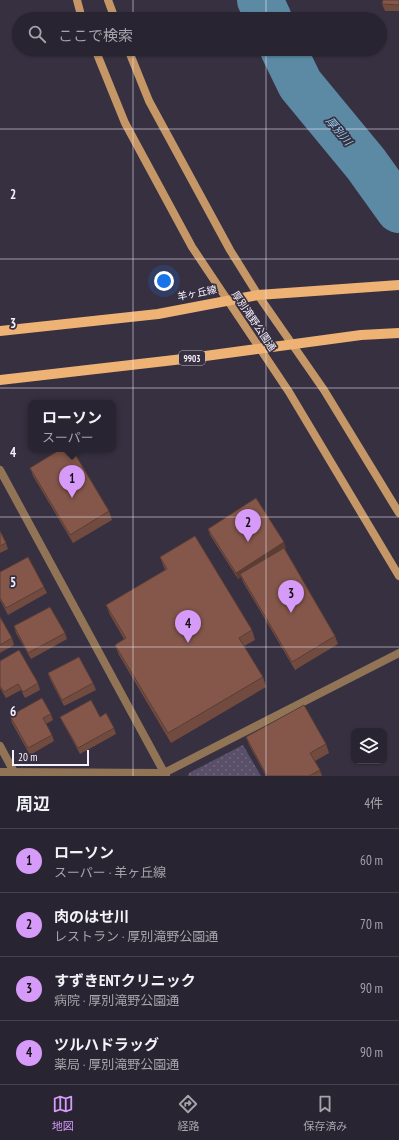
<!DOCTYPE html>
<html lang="ja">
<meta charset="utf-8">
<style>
:root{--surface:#292431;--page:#312c39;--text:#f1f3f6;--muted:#a5a4ab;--line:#45414d;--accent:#d69bf9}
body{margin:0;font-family:"PT Sans Narrow","Noto Sans JP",sans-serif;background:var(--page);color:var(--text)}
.controls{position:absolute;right:12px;bottom:12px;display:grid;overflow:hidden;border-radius:8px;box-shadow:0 1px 3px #0004}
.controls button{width:36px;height:36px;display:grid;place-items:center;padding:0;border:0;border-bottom:1px solid var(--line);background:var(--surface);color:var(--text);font:20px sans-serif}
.scale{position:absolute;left:12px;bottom:10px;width:77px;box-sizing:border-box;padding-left:4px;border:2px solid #f6f2fd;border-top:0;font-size:11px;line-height:14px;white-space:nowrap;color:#f6f2fd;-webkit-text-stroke:3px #373041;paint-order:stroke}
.you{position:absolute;left:164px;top:281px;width:14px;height:14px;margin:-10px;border:3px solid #fff;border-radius:50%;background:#1a73e8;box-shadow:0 0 0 6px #1a73e833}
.badge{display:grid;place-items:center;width:26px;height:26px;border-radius:50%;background:var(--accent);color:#111;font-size:13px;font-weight:700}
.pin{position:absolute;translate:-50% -33px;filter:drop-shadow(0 1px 2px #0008)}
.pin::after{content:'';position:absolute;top:21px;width:14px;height:12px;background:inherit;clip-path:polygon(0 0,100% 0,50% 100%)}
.popup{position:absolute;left:28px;top:400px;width:88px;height:52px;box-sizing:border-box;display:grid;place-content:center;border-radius:8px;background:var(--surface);filter:drop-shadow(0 1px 3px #0005);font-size:13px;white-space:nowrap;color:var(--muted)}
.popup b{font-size:15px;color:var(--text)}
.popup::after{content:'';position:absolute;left:50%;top:100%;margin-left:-8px;border:8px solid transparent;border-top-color:var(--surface)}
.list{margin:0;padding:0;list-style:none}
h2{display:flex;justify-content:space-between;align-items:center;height:52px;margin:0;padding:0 16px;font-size:17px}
h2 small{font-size:13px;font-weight:400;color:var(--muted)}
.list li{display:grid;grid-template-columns:26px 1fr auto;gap:12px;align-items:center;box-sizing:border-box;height:64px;padding:0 16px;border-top:1px solid var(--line)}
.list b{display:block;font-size:15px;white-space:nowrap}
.list p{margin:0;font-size:13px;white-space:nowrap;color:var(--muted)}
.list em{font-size:13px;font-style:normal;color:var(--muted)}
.icon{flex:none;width:22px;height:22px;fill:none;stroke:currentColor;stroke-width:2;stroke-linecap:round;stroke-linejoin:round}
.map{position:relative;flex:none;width:399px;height:776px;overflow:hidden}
.search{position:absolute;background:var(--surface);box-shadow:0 1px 3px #0004;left:12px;right:12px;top:12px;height:44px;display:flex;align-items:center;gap:10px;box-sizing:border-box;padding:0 14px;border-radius:22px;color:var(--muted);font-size:15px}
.sheet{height:308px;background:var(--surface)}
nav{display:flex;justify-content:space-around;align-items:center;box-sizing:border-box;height:56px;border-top:1px solid var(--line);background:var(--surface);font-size:11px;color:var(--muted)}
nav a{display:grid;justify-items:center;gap:2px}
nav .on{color:var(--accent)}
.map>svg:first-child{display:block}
.grass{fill:url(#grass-dots)}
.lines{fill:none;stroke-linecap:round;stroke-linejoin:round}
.river{stroke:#5c8aa4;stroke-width:46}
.street{stroke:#917456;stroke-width:8}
.secondary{stroke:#c59767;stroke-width:8}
.primary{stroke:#edb274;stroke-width:10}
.wall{fill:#724b40}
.shaded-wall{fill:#5c3d34}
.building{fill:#84574a;stroke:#5c3d34}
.grid{fill:none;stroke:#f6f2fd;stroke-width:1;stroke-opacity:0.55}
.labels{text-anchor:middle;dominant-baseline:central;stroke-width:3.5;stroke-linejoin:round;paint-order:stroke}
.shield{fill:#373041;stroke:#bdb8c5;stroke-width:1}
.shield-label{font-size:9px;font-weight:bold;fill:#f6f2fd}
.street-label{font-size:10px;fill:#f6f2fd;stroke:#373041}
.water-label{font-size:11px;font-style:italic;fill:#9bd5f6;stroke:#373041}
.grid-label{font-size:13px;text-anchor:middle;font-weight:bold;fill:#f6f2fd;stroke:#373041;stroke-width:3.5;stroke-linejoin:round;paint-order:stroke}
</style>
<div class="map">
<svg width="399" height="776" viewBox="0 0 399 776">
<defs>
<pattern id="grass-dots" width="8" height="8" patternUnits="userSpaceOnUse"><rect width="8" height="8" fill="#5a4f69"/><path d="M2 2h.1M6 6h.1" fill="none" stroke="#72697f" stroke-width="1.8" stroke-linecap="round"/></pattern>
</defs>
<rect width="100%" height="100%" fill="#373041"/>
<polygon class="grass" points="243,745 261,776 188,776 189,773"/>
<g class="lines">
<g class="river">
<polyline points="260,0 269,19"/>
<polyline points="283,49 300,84 366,164 399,210"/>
</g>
<g class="street">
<polyline points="0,470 166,776"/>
<polyline points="0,746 14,772"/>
<polyline points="0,772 164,773 399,653"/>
</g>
<g class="secondary">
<polyline points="77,0 82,19"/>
<polyline points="108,0 115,19"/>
<polyline points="95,49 125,123 192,247 289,392 399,576"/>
<polyline points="128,49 149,101 230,250 258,295 324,390 399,513"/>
</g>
<g class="primary">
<polyline points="0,331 158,314 258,295 399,285"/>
<polyline points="0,380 183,359 361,335 399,333"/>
</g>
</g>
<g class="wall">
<polygon points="399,0 399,11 385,11 382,4"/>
<polygon points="30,468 109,511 112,520 73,543 33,476"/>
<polygon points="208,529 286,548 284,549 335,636 338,644 295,670 243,582 241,577 238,579 210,535"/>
<polygon points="0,531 6,543 8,549 0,553"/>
<polygon points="160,557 252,630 255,640 244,646 263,677 266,687 171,743 119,655 115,645 124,639 110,615 106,605 165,570"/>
<polygon points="0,572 44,587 47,593 8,615 0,600"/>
<polygon points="0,617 12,638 14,645 0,653"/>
<polygon points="14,626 65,633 67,639 31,659 16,633"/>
<polygon points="0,661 38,683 40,690 25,698 21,690 6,698 0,688"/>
<polygon points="48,673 93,683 96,690 64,706 50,679"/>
<polygon points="51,714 53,720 46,724 52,735 54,741 30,755 12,723 10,716"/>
<polygon points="60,717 100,717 114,728 116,734 80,754 63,723"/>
<polygon points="246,737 326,744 329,753 315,761 320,770 322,776 266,776 249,745"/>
</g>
<polygon class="shaded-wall" points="284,542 286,548 242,576 240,574 241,577 238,579 236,573"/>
<g class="building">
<polygon points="383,0 399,0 399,5 382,4"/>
<polygon points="61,449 72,449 109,511 70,535 30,468"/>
<polygon points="256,498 284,542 236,573 208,529"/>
<polygon points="0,531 6,543 0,546"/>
<polygon points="195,536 252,630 239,638 263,677 168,733 115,645 126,638 106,605 167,569 160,557"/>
<polygon points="284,548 335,636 292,662 240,574"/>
<polygon points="28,557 44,587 6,608 0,598 0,572"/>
<polygon points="50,607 65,633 28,653 14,626"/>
<polygon points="0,617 12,638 0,645"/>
<polygon points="19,650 38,683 23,692 18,684 4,692 0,686 0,661"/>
<polygon points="79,657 93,683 62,700 48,673"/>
<polygon points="42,698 51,714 43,718 52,735 28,748 10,716"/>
<polygon points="91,700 100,717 106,713 114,728 78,748 60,717"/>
<polygon points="304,705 326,744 310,753 320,770 309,776 267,776 246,737"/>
</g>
<path class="grid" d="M133 0V19M266 0V19M133 49V776M266 49V776M0 129H399M0 259H399M0 388H399M0 517H399M0 647H399"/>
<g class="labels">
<rect class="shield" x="179" y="351" width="26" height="14" rx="3"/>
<g class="shield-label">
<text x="192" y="358">9903</text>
</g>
<g class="street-label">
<text transform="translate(197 293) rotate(-11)">羊ヶ丘線</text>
<text transform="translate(254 321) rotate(56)">厚別滝野公園通</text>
</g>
<g class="water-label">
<text transform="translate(339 131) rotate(50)">厚別川</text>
</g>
</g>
<g class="grid-label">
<text x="13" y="199">2</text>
<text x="13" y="328">3</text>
<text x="13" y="457">4</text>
<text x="13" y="587">5</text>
<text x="13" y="716">6</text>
</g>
</svg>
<div class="controls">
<button><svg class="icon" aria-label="layers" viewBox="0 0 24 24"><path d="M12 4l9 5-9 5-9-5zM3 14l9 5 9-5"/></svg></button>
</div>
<div class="scale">20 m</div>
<div class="you"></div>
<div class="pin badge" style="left:72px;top:498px">1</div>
<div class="popup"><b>ローソン</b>スーパー</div>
<div class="pin badge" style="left:248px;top:542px">2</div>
<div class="pin badge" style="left:291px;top:613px">3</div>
<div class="pin badge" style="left:188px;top:643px">4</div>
<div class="search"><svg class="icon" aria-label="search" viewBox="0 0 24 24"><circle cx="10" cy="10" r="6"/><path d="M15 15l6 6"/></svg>ここで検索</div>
</div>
<section class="sheet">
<h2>周辺<small>4件</small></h2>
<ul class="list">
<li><span class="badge">1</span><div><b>ローソン</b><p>スーパー · 羊ヶ丘線</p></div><em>60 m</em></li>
<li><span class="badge">2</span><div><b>肉のはせ川</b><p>レストラン · 厚別滝野公園通</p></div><em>70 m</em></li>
<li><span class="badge">3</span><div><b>すずきENTクリニック</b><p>病院 · 厚別滝野公園通</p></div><em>90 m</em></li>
<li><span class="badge">4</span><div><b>ツルハドラッグ</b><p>薬局 · 厚別滝野公園通</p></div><em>90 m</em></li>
</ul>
</section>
<nav>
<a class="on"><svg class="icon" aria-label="map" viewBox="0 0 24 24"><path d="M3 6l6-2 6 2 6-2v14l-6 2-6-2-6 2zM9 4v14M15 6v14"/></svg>地図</a>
<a><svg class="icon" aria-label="directions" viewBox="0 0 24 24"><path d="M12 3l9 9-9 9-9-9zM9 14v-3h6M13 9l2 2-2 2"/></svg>経路</a>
<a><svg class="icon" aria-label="saved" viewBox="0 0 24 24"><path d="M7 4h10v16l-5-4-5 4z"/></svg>保存済み</a>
</nav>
